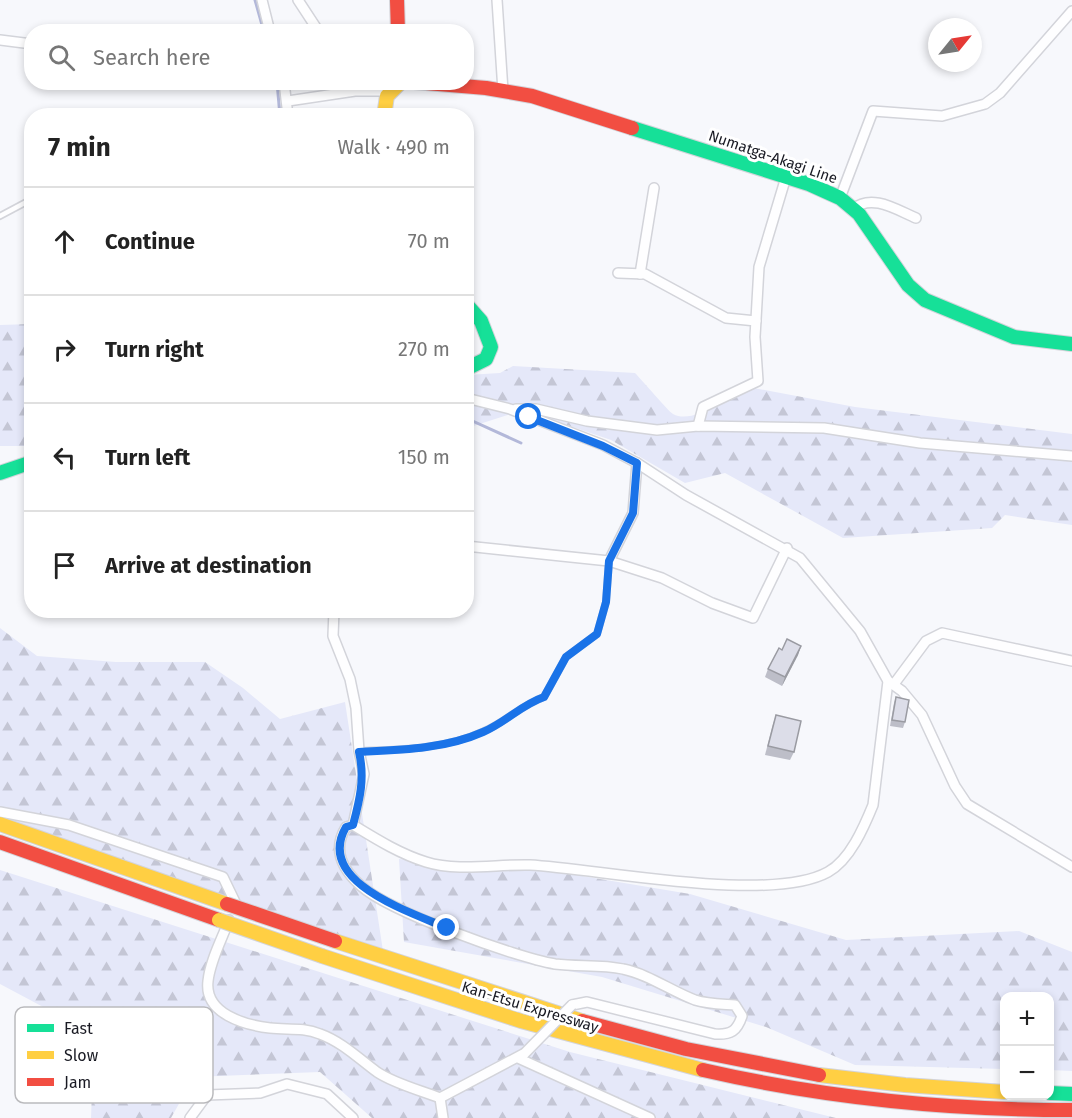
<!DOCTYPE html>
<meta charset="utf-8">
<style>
:root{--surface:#fff;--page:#f6f6f6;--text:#222;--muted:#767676;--line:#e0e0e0}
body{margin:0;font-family:"Fira Sans",sans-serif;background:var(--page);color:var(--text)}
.controls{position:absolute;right:18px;bottom:18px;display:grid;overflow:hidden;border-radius:12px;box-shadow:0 3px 9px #0003}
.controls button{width:54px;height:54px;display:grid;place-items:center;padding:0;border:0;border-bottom:2px solid var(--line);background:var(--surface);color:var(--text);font:30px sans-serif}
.compass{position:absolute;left:928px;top:18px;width:54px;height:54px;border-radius:50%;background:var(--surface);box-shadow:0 3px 9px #0003;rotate:60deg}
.stop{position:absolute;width:18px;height:18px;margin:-14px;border:4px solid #1a73e8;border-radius:50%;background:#fff}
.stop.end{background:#1a73e8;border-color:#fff;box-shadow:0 2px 6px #0008}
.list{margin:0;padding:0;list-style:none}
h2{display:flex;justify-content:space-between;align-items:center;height:78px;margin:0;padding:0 24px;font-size:26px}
h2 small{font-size:20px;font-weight:400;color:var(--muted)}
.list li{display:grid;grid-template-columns:39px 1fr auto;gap:18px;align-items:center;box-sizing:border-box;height:108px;padding:0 24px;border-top:2px solid var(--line)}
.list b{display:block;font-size:22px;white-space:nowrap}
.list em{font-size:20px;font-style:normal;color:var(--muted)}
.icon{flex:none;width:33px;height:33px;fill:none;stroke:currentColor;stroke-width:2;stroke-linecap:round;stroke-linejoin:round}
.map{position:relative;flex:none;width:1072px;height:1118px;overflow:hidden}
.search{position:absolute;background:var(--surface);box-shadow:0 3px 9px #0003;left:24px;top:24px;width:450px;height:66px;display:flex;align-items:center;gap:15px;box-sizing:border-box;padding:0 21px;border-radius:24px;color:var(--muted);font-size:22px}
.panel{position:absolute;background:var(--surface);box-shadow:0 3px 9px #0003;left:24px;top:108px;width:450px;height:510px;border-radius:24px}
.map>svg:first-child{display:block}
.forest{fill:url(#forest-firs)}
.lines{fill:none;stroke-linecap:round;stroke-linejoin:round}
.stream{stroke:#b3b8d9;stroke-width:3}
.lane-casing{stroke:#d3d4da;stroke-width:8}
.street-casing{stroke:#d3d4da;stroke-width:12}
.fast-casing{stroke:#d3d4da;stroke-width:16}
.slow-casing{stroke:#d3d4da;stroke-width:16}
.jam-casing{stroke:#d3d4da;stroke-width:16}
.lane{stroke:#fefeff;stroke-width:4.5}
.street{stroke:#fefeff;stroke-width:9}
.fast{stroke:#16e098;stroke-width:14}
.slow{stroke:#ffcf43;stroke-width:14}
.jam{stroke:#f24e42;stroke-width:14}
.street-bridge-casing{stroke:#d3d4da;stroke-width:12;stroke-linecap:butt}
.slow-bridge-casing{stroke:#d3d4da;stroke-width:16;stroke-linecap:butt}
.jam-bridge-casing{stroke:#d3d4da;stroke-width:16;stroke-linecap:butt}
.street-bridge{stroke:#fefeff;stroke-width:9}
.slow-bridge{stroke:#ffcf43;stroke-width:14}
.jam-bridge{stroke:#f24e42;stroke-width:14}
.wall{fill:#bdbec8}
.shaded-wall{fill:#9a9ba2}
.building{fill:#dcdde8;stroke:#9a9ba2;stroke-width:1.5}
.route{stroke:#1a73e8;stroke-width:8}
.labels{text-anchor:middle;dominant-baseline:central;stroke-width:6;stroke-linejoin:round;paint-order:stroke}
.street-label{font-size:15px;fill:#191a23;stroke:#fff}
.key{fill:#fff;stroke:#bababd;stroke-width:1.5}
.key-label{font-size:16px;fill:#191a23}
</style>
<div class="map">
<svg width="1072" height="1118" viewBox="0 0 1072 1118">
<defs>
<pattern id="forest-firs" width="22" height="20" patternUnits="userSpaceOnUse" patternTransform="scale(1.5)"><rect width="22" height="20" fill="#e5e8f9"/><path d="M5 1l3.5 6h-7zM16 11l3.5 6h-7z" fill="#c4c6d5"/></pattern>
</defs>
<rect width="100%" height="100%" fill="#f7f8fc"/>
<g class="forest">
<polygon points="31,324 31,446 0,446 0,325"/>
<path d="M513 366 635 373C642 380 668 411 673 414 693 425 728 398 743 386L855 407 1072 434V525L1005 515 992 528 843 538 725 473 685 483 611 440 523 410 467 428V375L500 373Z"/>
<polygon points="0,628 37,656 116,662 205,662 243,688 280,719 345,702 383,951 0,826"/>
<polygon points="399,859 528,867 690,894 846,940 1019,931 1072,952 1072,1071 1050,1070 1050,996 1004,996 1004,1069 855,1065 766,1027 602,977 404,942"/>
<polygon points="0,870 570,1052 836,1118 372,1118 320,1072 194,1077 171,1118 91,1118 94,1034 0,984"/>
</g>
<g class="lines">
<g class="stream">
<polyline points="255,0 264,32"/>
<polyline points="277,82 280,116"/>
<polyline points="466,418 521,443"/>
</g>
<defs>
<g id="lane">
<polyline points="0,216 32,199"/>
<path d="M360 751C401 750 446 749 484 731 506 722 521 705 544 697L566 657 597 634 606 602 609 561"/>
</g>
<g id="street">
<polyline points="262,0 270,32"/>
<polyline points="298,0 319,32"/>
<polyline points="497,0 503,91"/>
<polyline points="0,40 32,44"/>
<polyline points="284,82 288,116"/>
<polyline points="288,101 355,91 387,91"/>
<polyline points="840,198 873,111 942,116 985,104 1000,93 1072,11"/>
<path d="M853 209C872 193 897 210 916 218"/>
<polyline points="618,273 645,274 726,318 756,321"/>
<polyline points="640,274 654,188"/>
<path d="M466 398 510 409 603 445 637 463 686 495 800 558 860 631 888 681 873 805C864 827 850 860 828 872 770 904 601 869 530 865 497 864 458 872 426 862 400 854 376 839 353 825L346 827C332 850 342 869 361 886 390 912 515 957 555 964 578 967 601 964 623 969 648 974 671 991 695 1000 707 1004 722 1004 735 1005L742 1016C737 1031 731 1035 715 1034L587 1002 572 1005"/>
<polyline points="516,409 536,409 587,421 657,430 698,426 824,428 920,443 1072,456"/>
<polyline points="698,426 703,407 758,381 755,337 759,267 786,177"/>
<polyline points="466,546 609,561 662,578 712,603 753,618 787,548"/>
<polyline points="609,561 633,513 637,463"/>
<polyline points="334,610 333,636 350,679 356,708 359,751 364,774 353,825"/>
<polyline points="888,681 902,691 922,715 955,786 967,804 1072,867"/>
<polyline points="894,684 926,641 942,633 1072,661"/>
<polyline points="0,812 69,825 223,877 235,902 233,907"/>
<path d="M229 920C222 939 210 961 208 981 204 1014 245 1025 270 1028 287 1030 303 1027 320 1034 342 1042 358 1058 377 1072 395 1084 420 1090 440 1098L525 1053"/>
<polyline points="518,1058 650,1118"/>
<polyline points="440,1098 443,1118"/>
<polyline points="190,1118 207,1095 260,1093 287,1084 327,1094 353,1118"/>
</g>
<g id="fast">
<polyline points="632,128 809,184 840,198 859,214 908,285 925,300 1014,337 1072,344"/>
<polyline points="466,304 481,321 491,347 486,359 466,369"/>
<polyline points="0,473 32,462"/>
<polyline points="1050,1093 1072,1094"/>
</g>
<g id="slow">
<polyline points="384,116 387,96 401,82"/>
<polyline points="0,824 227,904"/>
<polyline points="335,941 582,1021"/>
<polyline points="322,956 521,1021 703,1070"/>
<polyline points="819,1075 905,1085 1004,1092"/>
</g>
<g id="jam">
<polyline points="397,0 398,32"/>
<polyline points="414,82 486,88 532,96 632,128"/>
<polyline points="0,842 219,920"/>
<polyline points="582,1021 686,1049 819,1075"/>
<path d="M703 1070C825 1098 947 1110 1072 1110"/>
</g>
</defs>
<use href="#lane" class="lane-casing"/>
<use href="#street" class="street-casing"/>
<use href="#fast" class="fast-casing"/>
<use href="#slow" class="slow-casing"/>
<use href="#jam" class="jam-casing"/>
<use href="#lane" class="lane"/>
<use href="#street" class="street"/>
<use href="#fast" class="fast"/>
<use href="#slow" class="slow"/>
<use href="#jam" class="jam"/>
<defs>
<polyline id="street-bridge" points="525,1053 572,1005"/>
<polyline id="slow-bridge" points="219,920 322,956"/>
<polyline id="jam-bridge" points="227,904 335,941"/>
</defs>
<use href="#street-bridge" class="street-bridge-casing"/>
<use href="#slow-bridge" class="slow-bridge-casing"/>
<use href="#jam-bridge" class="jam-bridge-casing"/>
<use href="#street-bridge" class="street-bridge"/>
<use href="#slow-bridge" class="slow-bridge"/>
<use href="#jam-bridge" class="jam-bridge"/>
</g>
<g class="wall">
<polygon points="801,646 798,655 782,686 765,677 768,669 782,650"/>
<polygon points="896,697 905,722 903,728 890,726 894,703"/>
<polygon points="776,715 794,752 790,760 765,755 773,724"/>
</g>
<polygon class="shaded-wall" points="801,646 798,655 782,686 785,677"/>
<g class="building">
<polygon points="787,639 801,646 785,677 768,669 779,648 782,650"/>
<polygon points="896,697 909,700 905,722 892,720"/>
<polygon points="776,715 801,721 794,752 768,746"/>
</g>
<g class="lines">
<path class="route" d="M447 928C411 912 314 882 346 827L353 825C360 799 365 778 359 752 400 750 445 749 483 732 506 722 521 705 544 697L566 657 597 634 606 602 609 561 633 513 637 463 603 446 529 417"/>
</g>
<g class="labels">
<g class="street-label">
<text transform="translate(773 157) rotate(19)">Numatga-Akagi Line</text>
<text transform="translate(530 1007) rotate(17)">Kan-Etsu Expressway</text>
</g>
</g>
<rect x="15" y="1007" width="198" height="96" rx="9" class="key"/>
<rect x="27" y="1024" width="27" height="8" fill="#16e098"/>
<rect x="27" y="1051" width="27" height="8" fill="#ffcf43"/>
<rect x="27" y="1078" width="27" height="8" fill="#f24e42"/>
<g class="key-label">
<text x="64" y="1034">Fast</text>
<text x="64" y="1061">Slow</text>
<text x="64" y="1088">Jam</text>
</g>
</svg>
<div class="controls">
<button>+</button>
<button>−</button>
</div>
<svg class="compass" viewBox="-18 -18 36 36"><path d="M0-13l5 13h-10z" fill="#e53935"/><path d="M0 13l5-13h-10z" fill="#767676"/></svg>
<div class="stop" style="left:529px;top:417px"></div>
<div class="stop end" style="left:447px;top:928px"></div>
<div class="search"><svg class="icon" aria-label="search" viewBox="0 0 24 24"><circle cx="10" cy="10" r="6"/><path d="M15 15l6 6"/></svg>Search here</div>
<section class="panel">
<h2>7 min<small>Walk · 490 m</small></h2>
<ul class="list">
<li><svg class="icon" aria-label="ahead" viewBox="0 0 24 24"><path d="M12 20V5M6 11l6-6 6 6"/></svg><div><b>Continue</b></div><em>70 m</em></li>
<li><svg class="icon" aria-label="right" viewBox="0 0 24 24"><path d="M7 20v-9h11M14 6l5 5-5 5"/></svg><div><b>Turn right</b></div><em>270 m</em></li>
<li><svg class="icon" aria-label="left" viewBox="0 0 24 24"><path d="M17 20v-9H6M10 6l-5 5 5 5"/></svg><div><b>Turn left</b></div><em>150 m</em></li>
<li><svg class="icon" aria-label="arrive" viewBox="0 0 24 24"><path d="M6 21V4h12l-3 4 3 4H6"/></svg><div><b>Arrive at destination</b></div></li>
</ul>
</section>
</div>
